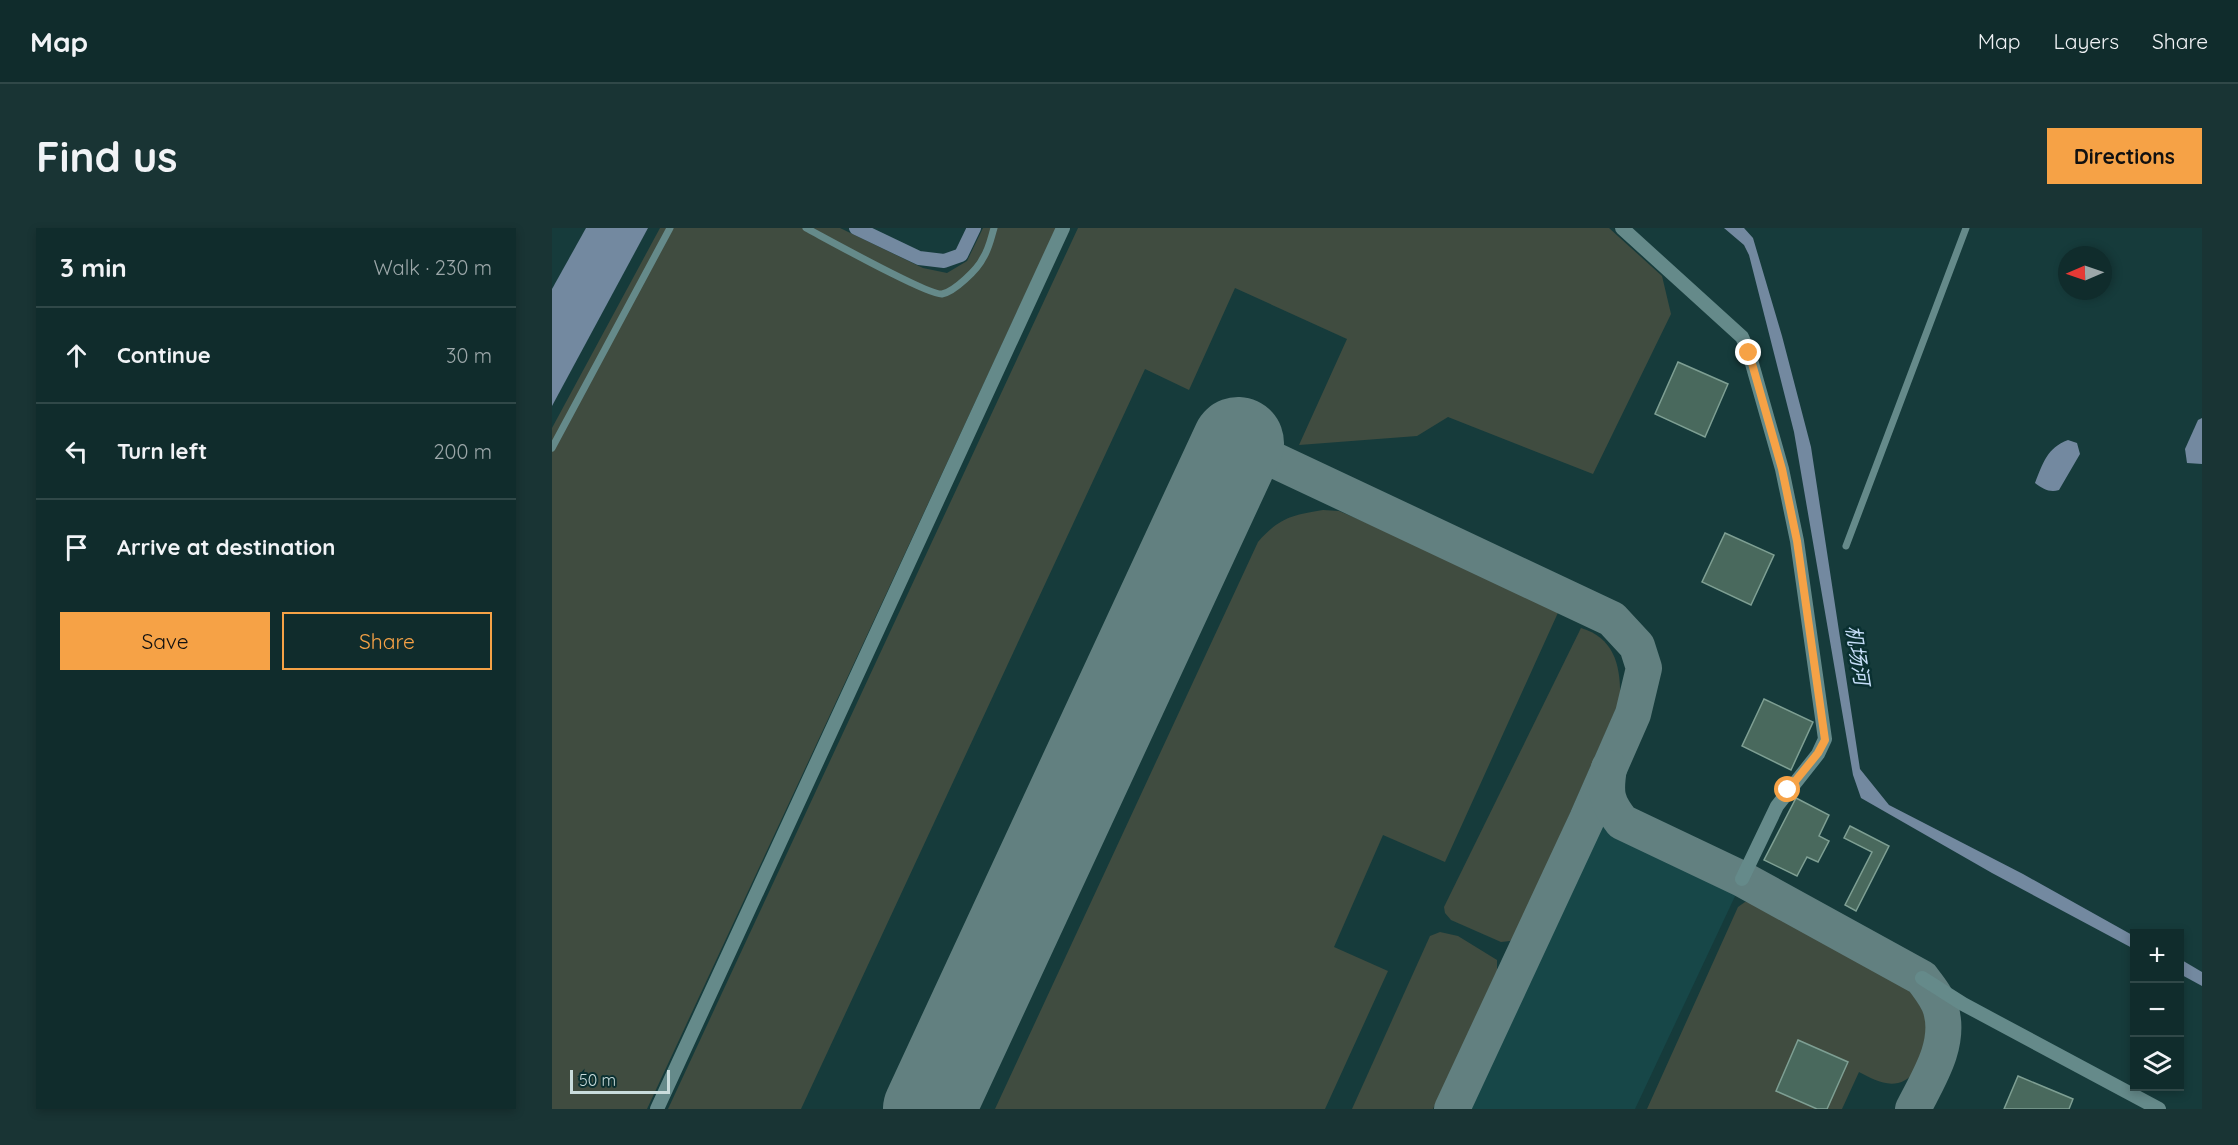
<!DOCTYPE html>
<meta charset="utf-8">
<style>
:root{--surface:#102c2c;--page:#193434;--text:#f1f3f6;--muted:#9ca7a9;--line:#304848;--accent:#f6a246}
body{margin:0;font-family:Quicksand,"Noto Sans SC",sans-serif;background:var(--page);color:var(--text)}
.controls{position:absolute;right:18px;bottom:18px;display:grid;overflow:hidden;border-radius:0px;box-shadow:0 3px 9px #0003}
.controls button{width:54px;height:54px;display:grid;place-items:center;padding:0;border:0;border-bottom:2px solid var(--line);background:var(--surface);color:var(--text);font:30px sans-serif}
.compass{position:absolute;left:1506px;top:18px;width:54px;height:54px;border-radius:50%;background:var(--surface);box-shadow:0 3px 9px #0003;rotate:268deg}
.scale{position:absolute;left:18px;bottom:15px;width:100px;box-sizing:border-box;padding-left:6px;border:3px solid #c9dcdc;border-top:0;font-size:16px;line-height:21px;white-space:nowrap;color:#c9dcdc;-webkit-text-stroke:4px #0a3031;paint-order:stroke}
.stop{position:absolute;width:18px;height:18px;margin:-14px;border:4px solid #f6a246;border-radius:50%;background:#fff}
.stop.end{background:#f6a246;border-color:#fff;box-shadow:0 2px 6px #0008}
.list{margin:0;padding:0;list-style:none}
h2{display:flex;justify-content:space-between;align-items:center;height:78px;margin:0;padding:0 24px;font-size:26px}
h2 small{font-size:20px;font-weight:400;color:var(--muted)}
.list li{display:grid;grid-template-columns:39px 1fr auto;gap:18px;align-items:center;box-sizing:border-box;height:96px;padding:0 24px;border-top:2px solid var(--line)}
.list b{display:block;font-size:22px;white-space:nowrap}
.list em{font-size:20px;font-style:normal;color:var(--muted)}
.actions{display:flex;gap:12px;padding:18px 24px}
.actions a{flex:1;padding:14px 0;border:2px solid var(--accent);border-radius:0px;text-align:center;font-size:21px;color:var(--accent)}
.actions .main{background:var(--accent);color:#111}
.icon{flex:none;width:33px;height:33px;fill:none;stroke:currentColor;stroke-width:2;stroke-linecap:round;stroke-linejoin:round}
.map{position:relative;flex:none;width:1650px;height:881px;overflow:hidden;border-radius:0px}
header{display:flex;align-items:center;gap:36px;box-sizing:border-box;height:84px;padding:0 30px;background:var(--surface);border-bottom:2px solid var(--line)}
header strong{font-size:28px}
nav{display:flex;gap:33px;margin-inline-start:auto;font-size:21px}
.intro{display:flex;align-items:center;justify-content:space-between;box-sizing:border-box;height:144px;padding:0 36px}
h1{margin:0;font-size:42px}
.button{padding:15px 27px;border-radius:0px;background:var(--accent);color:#111;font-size:21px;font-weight:700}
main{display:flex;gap:36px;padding:0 36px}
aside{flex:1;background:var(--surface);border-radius:0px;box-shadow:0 3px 9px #0003}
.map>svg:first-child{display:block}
.built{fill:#174748}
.green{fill:#404c40}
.water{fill:#7389a0}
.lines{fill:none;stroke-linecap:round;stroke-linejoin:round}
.canal{stroke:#7389a0;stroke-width:14}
.taxiway{stroke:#628080;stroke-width:36}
.runway{stroke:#628080;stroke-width:92}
.building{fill:#49695d;stroke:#7e9f93;stroke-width:1.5}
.lane{stroke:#658a8a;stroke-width:7}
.street{stroke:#658a8a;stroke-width:14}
.route{stroke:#f6a246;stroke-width:8}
.labels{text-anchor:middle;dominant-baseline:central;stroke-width:5;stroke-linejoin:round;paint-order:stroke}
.water-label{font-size:20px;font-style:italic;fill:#c6def8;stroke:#0a3031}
</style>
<header>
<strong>Map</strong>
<nav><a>Map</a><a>Layers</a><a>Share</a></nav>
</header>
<div class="intro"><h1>Find us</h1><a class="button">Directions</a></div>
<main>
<aside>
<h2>3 min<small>Walk · 230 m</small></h2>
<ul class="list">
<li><svg class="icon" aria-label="ahead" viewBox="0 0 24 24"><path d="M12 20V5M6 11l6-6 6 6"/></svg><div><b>Continue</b></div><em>30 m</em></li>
<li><svg class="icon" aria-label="left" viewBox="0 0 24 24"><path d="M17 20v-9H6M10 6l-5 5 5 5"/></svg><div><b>Turn left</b></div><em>200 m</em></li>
<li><svg class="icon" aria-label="arrive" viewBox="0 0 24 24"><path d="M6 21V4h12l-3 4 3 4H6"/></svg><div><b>Arrive at destination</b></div></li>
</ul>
<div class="actions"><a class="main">Save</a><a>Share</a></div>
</aside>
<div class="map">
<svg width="1650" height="881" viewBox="0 0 1650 881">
<rect width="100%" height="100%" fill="#163b3b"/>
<polygon class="built" points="1035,591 1185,664 1083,881 900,881"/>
<g class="green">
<polygon points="108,0 288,0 371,40 395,45 415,33 431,0 504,0 95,881 0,881 0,200"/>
<polygon points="526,0 1057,0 1110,48 1119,86 1041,246 896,189 865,208 747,217 795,111 683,60 637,162 593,141 249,881 116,881"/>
<path d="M771 282 787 283 1009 378 893 634 831 607 782 719 836 743 773 881H443L706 314C727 290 740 287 771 282Z"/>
<path d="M1029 400C1063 410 1069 439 1068 472L964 708 958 713 949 714 899 692 893 685 892 679Z"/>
<path d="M1193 674 1205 675 1349 752C1358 760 1368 768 1373 780 1382 801 1372 850 1346 855 1332 858 1319 850 1307 844L1290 881H1095L1186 679Z"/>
<polygon points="888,704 906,708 945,732 945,743 881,881 800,881 878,708"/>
</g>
<g class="water">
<polygon points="34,0 96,0 0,178 0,61"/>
<polygon points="1172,0 1192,0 1201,10 1230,108 1259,219 1308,541 1337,577 1471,646 1582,708 1582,721 1440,645 1309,570 1301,547 1242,204 1197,27 1192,17"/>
<polygon points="1650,190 1650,236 1635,235 1633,221 1646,192"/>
<path d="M1516 212 1525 215 1528 226 1507 262C1498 265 1491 261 1483 255 1491 235 1495 220 1516 212Z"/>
<polygon points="1628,731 1650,744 1650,758 1628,746"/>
</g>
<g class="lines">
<polyline class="canal" points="304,0 367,30 392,33 409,27 422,0"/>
<g class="taxiway">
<polyline points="686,215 1060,391 1085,418 1092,440 1081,486 1035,591 900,881"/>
<path d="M1057 540C1053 565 1054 574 1070 594L1190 651 1370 750C1377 760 1386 770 1389 782 1399 817 1376 851 1361 881"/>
</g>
<polyline class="runway" points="377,881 686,215"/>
</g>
<g class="building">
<polygon points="1126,134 1176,156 1153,209 1103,186"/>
<polygon points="1173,305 1222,327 1199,377 1150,354"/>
<polygon points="1212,471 1261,494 1239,542 1190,518"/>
<polygon points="1244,570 1277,587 1267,608 1277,613 1266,634 1255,629 1245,648 1212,632"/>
<polygon points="1298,598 1337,618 1304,683 1293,677 1320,624 1292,610"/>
<polygon points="1246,812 1296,834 1275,881 1265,881 1224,863"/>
<polygon points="1466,848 1521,871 1517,881 1452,881"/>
</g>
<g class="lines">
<g class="lane">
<path d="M254 0C273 10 377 68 390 66 402 64 426 41 431 30 437 21 439 10 442 0"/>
<polyline points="0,220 118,0"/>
<polyline points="1294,318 1414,0"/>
</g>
<g class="street">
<polyline points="1070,0 1190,109 1197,125 1230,241 1245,313 1273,511 1266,526 1225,578 1190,651"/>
<polyline points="1370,750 1411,776 1607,881"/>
<polyline points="105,881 511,0"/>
</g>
</g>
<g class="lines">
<polyline class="route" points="1197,125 1230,241 1245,313 1273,512 1266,525 1236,562"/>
</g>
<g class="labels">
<g class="water-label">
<text transform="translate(1306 427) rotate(81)">机场河</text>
</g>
</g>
</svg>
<div class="controls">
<button>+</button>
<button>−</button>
<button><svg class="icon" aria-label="layers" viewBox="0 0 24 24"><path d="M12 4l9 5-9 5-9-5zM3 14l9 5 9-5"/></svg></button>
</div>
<svg class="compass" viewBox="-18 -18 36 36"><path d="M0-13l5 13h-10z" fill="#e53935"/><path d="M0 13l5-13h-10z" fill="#9ca7a9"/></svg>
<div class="scale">50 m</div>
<div class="stop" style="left:1236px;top:562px"></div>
<div class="stop end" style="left:1197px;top:125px"></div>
</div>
</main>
